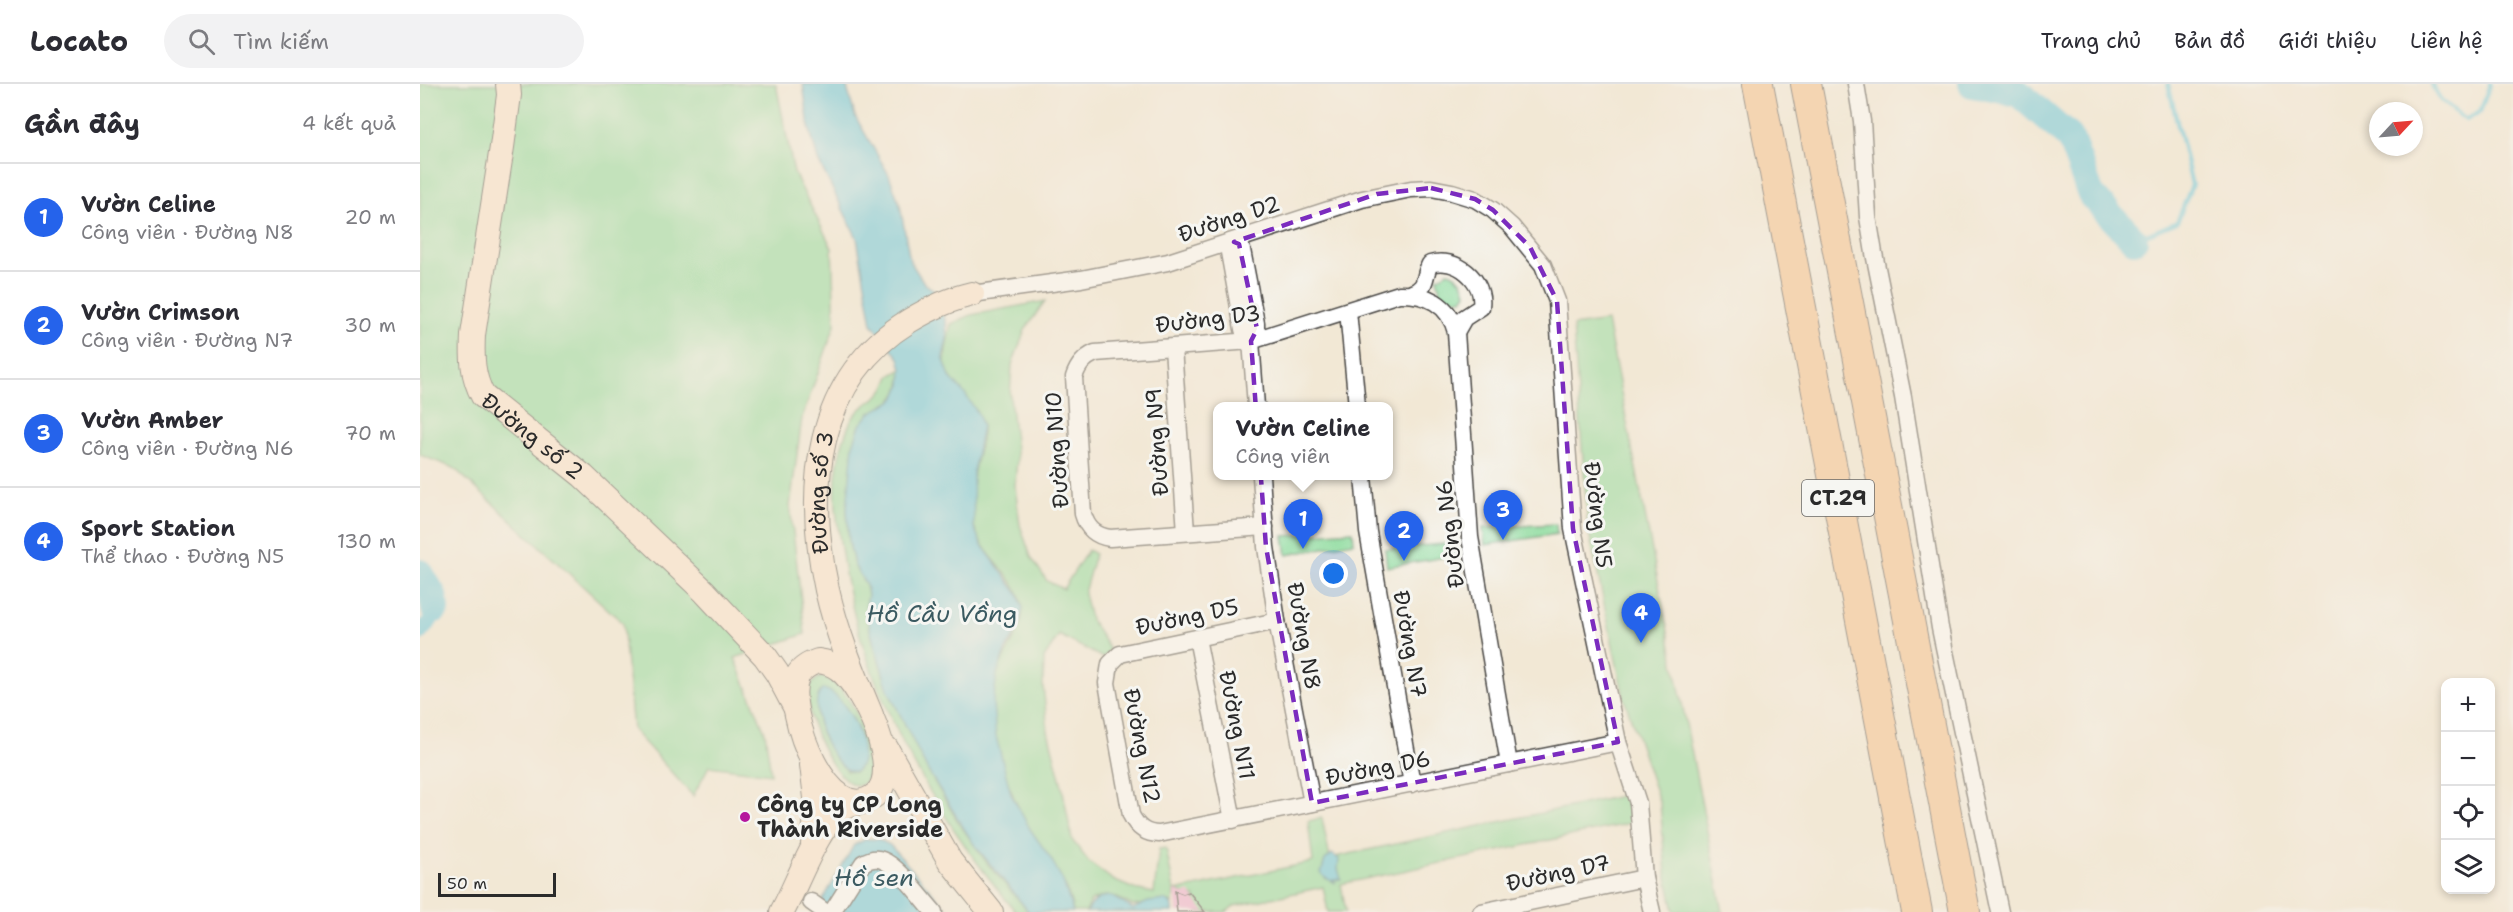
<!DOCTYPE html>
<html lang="vi">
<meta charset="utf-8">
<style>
:root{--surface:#fff;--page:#f2f2f3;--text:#2b2b33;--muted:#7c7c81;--line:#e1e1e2;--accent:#2563eb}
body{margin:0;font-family:"Shantell Sans",sans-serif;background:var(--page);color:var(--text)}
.controls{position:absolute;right:18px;bottom:18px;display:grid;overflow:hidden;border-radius:12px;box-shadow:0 3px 9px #0003}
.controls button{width:54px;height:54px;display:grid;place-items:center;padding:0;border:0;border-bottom:2px solid var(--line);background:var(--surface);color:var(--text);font:30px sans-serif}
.compass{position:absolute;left:1949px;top:18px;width:54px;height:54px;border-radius:50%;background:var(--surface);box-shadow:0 3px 9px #0003;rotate:64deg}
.scale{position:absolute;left:18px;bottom:15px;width:118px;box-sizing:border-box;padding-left:6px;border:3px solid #2b2b2b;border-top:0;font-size:16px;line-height:21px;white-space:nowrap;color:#2b2b2b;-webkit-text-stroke:4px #f6f6f2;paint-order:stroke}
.you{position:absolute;left:914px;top:490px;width:21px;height:21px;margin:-15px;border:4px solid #fff;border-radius:50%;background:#1a73e8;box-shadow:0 0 0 9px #1a73e833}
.badge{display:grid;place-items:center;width:39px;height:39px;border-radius:50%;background:var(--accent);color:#fff;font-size:20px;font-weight:700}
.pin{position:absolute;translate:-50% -50px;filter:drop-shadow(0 2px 3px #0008)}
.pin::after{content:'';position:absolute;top:32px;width:21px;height:18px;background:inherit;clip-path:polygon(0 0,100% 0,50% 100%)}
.popup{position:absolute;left:793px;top:318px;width:180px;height:78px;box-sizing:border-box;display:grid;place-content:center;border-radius:12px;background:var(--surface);filter:drop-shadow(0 2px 4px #0005);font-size:20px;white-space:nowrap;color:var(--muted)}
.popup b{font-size:22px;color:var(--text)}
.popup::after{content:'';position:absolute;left:50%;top:100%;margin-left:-12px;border:12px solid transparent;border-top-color:var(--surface)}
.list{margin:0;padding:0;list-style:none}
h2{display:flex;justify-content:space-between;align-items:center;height:78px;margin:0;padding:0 24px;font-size:26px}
h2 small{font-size:20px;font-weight:400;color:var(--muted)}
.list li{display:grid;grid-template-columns:39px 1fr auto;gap:18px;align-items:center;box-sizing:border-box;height:108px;padding:0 24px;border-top:2px solid var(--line)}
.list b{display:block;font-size:22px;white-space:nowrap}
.list p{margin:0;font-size:20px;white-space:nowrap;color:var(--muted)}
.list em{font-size:20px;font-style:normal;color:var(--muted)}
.icon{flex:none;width:33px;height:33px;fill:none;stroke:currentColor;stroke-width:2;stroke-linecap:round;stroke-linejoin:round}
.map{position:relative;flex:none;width:2093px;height:828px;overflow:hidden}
header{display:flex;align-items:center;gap:36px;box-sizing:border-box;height:84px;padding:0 30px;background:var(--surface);border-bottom:2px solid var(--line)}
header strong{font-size:28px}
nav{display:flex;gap:33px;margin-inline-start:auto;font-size:21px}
.search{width:420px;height:54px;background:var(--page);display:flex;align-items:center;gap:15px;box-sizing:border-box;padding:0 21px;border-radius:33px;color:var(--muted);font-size:22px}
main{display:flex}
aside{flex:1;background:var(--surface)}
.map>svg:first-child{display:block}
.green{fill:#8adb9b;stroke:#5a8363;stroke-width:1.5;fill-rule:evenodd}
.water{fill:#61c6de;stroke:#467884;stroke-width:1.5}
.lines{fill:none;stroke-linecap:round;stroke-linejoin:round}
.stream{stroke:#61c6de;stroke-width:4.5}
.canal{stroke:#61c6de;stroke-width:16}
.river{stroke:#61c6de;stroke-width:28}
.building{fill:#efa9d0}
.street-casing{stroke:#494744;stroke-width:19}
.secondary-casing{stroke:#494744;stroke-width:26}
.highway-casing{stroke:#494744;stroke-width:32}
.street{stroke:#fff;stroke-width:16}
.secondary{stroke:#fce5cf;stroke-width:24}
.highway{stroke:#f7be88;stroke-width:30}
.marked{fill:none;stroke:#7b2cbf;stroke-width:4.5;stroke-dasharray:12 8;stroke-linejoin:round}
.poi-dot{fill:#b5179e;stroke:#f6f6f2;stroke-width:2}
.labels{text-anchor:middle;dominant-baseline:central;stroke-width:6;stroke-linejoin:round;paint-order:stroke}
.shield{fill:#f6f6f2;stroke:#686867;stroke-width:1.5}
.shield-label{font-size:21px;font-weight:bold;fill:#2b2b2b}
.street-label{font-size:22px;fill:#2b2b2b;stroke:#f6f6f2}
.poi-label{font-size:22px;font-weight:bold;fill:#2b2b2b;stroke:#f6f6f2;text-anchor:start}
.water-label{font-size:24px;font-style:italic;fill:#3b5a61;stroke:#f6f6f2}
</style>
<header>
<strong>Locato</strong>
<div class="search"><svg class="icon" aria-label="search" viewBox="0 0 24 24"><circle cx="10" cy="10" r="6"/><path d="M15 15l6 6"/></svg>Tìm kiếm</div>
<nav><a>Trang chủ</a><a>Bản đồ</a><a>Giới thiệu</a><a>Liên hệ</a></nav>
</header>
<main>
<aside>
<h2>Gần đây<small>4 kết quả</small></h2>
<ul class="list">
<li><span class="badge">1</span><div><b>Vườn Celine</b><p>Công viên · Đường N8</p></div><em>20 m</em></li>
<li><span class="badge">2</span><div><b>Vườn Crimson</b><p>Công viên · Đường N7</p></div><em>30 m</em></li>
<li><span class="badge">3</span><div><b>Vườn Amber</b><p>Công viên · Đường N6</p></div><em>70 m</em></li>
<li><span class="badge">4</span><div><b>Sport Station</b><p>Thể thao · Đường N5</p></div><em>130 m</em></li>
</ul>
</aside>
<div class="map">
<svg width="2093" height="828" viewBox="0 0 2093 828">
<rect width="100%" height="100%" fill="#f6f6f2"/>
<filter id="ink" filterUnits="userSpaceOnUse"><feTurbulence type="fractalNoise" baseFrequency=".0167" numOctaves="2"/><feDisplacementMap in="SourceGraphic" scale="12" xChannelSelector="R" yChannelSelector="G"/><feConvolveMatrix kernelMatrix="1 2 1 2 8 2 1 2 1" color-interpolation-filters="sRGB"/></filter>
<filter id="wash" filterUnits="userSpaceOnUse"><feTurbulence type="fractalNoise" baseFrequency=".008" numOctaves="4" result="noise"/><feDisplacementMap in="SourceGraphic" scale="24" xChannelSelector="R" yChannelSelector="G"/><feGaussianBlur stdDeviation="1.35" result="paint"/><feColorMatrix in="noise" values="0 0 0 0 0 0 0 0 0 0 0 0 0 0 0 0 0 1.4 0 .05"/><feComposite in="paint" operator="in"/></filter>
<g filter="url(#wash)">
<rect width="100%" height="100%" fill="#f2e8d5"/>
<g class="green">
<polygon points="0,0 356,0 374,89 412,164 415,241 382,334 370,422 385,550 315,574 345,648 351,690 289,682 273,712 213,646 203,539 34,384 0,371"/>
<path d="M1028 188C1038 191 1044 199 1046 209L1042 215H1029L1021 210 1017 194Z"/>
<path d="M625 217 605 246 592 281 590 312 597 375 595 402 600 441 611 473 627 497 643 505 668 466 675 470 664 509 670 535 690 566 683 574 639 551 624 574 623 602 628 647 642 702 652 756 669 778 693 796 714 805 734 809 739 765 746 764 754 806 753 820 745 816 713 822C693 813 694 807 671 817L666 828H653C648 795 626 772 610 745 598 725 589 704 582 682 574 654 569 618 577 589 584 568 606 544 602 521 596 491 564 474 555 445 548 424 552 394 557 373 559 364 563 351 562 342 558 319 525 299 525 276 525 264 529 251 531 240L551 231Z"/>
<polygon points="1187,237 1303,828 1254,828 1246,789 1240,720 1204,614 1168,444 1153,242"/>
<path d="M482 285C481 313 474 318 450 329L427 424 429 458 434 481 446 501 448 511 446 522 450 546 468 606 508 687 539 739 568 780 609 828H596C509 724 439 600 421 464 416 432 412 401 420 369 423 357 427 341 435 331 449 313 461 318 470 292Z"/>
<polygon points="1136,440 1137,450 1065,461 1063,444"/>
<polygon points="933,447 934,458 867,471 864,452"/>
<polygon points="1035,459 1037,471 967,483 965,465"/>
<path d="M401 593C430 596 460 671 447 695 427 730 361 606 401 593ZM403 605C421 618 440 635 441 660 442 668 437 680 435 688L427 687C420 677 411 666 404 655 398 644 392 615 403 605Z"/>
<polygon points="1215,709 1221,737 921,800 926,828 908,828 903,803 814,822 806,828 778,828 775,813 755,807 893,778 888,737 902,734 910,774"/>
</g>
<g class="water">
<polygon points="383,0 426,0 435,32 469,91 480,121 490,177 504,199 514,206 526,238 527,255 523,273 530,293 545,310 559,331 562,342 553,389 554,443 561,460 598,510 603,524 598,545 585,567 577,590 573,620 576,652 591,710 610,745 631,775 643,797 653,828 609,828 553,759 508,687 468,606 450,546 446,522 448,511 446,501 434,481 429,458 427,424 433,361 440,341 450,329 475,315 481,301 482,285 479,274 452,240 437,154 398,76 389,43"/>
<path d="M403 605C427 609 457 673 435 688 411 687 384 620 403 605Z"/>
<polygon points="446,755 458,755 470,761 530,828 396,828 434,761"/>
<polygon points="912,770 919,775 918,785 921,795 913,796 916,799 905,794 901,789 905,776"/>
<path d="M691 812 713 825 728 818 745 816 751 820 753 828H667C672 818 680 812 691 812Z"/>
</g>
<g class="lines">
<g class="stream">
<polyline points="2011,0 2021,16 2046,36 2060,28 2070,0"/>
<polyline points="1714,156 1757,138 1772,101 1748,0"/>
</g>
<polyline class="canal" points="0,549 10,537 15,525"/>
<g class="river">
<polyline points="1552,0 1598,9 1650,54 1671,111 1714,156"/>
<polyline points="0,489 13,511 15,525"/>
</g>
</g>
<g id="blocks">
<polygon class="building" points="755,807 763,810 769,808 785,828 757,828"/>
</g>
</g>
<g filter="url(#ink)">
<use href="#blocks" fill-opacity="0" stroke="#494744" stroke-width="1.5"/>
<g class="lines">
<defs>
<g id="street">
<polyline points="1436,0 1442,37 1448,133 1454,169 1483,313 1520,544 1580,828"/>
<polyline points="814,158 822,166 836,239 836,250 831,257 836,322"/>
<polyline points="814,158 809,168 823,245 825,252 831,257"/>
<path d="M992 209C1008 203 1003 193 1010 180 1036 172 1065 196 1061 223L1044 234 1036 248"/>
<polyline points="552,210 661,195 748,178 942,115 991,105 1011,104 1032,108 1055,115 1073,126 1092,143 1123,181 1137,217 1153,445 1198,658 1218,719 1224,794 1232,828"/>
<polyline points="928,227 937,322"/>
<polyline points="753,264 766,448"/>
<polyline points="841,392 846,463 857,537 892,719"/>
<polyline points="943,392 948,448 992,700"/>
<path d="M845 443 690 454C675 452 667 444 663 430L654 293C658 281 664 274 675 269L831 257 979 210C1006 209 1029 220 1036 248L1050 453 1089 680"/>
<path d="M857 537 700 570 690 580 687 599 711 731C717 743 725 750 739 750L1198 658"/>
<polyline points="777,554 813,736"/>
<polyline points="391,818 405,828"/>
<path d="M412 828 443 779C448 776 455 773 462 776 479 782 501 814 514 828"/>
<polyline points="1061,828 1224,794"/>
</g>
<g id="secondary">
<path id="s1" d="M88 0 89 11 82 63 53 251C52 273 52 292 63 312L163 392 284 507 345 572 357 589 375 623"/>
<path d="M398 577C406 578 413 580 419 585 443 603 484 688 455 711 410 748 363 627 377 593 381 584 389 580 398 577Z"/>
<path id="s2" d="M451 631C434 590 417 550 407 506 385 406 394 295 489 237 509 225 529 215 552 210"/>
<polyline points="466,664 530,777 571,828"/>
<polyline points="392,681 397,722 393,760"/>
<path d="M362 828C377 801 398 740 423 724 428 721 435 720 441 718"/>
</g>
<g id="highway">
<polyline points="1338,0 1497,828"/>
<polyline points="1386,0 1545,828"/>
</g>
</defs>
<use href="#street" class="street-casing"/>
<use href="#secondary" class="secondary-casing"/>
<use href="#highway" class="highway-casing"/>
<use href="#street" class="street"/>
<use href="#secondary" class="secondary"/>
<use href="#highway" class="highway"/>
</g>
</g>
<path d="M0 0H2093V828H0ZM1011 104 1055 115 1073 126 1110 163 1137 217 1153 445 1198 658 892 719 846 463 831 257 837 245 819 160 814 158 957 110Z" fill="#f2e8d5" fill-opacity=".55" fill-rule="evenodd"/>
<path class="marked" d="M1011 104 1055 115 1073 126 1110 163 1137 217 1153 445 1198 658 892 719 846 463 831 257 837 245 819 160 814 158 957 110Z"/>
<circle class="poi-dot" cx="325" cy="733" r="6"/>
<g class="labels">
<rect class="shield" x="1382" y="396" width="72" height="36" rx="4.5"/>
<g class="shield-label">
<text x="1418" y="414">CT.29</text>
</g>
<g class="street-label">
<text transform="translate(809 135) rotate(-18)">Đường D2</text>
<text transform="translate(788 235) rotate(-7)">Đường D3</text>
<text stroke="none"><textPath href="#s1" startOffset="380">Đường số 2</textPath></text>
<text transform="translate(737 358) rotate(-94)">Đường N9</text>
<text transform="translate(637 366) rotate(-94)">Đường N10</text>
<text stroke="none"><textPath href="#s2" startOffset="231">Đường số 3</textPath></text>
<text transform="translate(1178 431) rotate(83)">Đường N5</text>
<text transform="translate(1030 450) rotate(-97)">Đường N6</text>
<text transform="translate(767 533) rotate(-12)">Đường D5</text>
<text transform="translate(884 552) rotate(80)">Đường N8</text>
<text transform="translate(990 560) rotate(80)">Đường N7</text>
<text transform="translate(817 641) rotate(79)">Đường N11</text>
<text transform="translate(722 662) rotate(79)">Đường N12</text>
<text transform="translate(958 684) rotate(-11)">Đường D6</text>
<text transform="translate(1138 789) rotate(-12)">Đường D7</text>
</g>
<g class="poi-label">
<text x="337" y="720">Công ty CP Long<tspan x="337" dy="25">Thành Riverside</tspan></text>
</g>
<g class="water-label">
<text x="522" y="530">Hồ Cầu Vồng</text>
<text x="454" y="794">Hồ sen</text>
</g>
</g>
</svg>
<div class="controls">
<button>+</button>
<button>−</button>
<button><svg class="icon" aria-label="locate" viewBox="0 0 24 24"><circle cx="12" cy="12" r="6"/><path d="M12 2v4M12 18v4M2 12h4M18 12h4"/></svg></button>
<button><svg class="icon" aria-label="layers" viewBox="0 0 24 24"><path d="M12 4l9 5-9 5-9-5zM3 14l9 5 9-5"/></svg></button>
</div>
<svg class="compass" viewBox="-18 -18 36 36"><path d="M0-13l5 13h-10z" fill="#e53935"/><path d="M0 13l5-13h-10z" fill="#7c7c81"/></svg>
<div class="scale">50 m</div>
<div class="you"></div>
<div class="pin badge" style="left:883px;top:465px">1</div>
<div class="popup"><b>Vườn Celine</b>Công viên</div>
<div class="pin badge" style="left:984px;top:477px">2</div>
<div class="pin badge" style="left:1083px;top:456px">3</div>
<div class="pin badge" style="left:1221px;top:559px">4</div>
</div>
</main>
